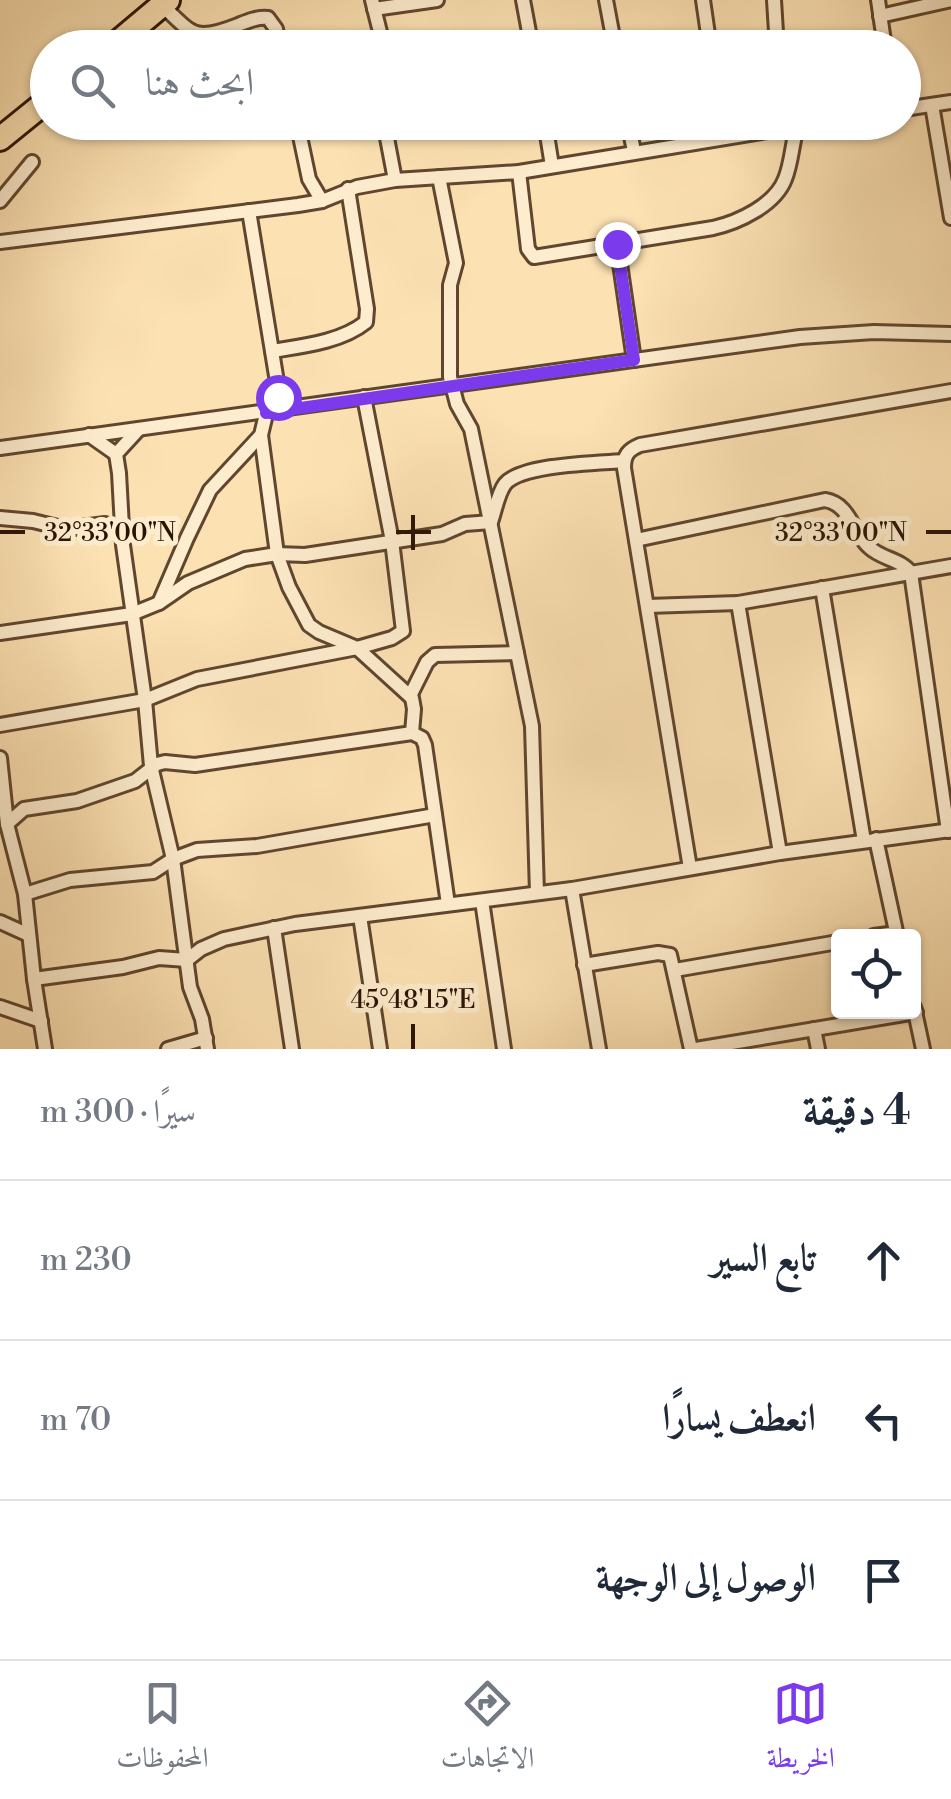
<!DOCTYPE html>
<html lang="ar">
<meta charset="utf-8">
<style>
:root{--surface:#fff;--page:#f6f6f7;--text:#1f2937;--muted:#747a83;--line:#e0e1e3;--accent:#7c3aed}
body{margin:0;font-family:"Libre Bodoni",Amiri,serif;background:var(--page);color:var(--text);direction:rtl}
.controls{position:absolute;right:30px;bottom:30px;display:grid;overflow:hidden;border-radius:10px;box-shadow:0 2px 8px #0004}
.controls button{width:90px;height:90px;display:grid;place-items:center;padding:0;border:0;border-bottom:2px solid var(--line);background:var(--surface);color:var(--text);font:50px sans-serif}
.stop{position:absolute;width:30px;height:30px;margin:-22px;border:8px solid #7c3aed;border-radius:50%;background:#fff}
.stop.end{background:#7c3aed;border-color:#fff;box-shadow:0 2px 10px #0008}
.list{margin:0;padding:0;list-style:none}
h2{display:flex;justify-content:space-between;align-items:center;height:130px;margin:0;padding:0 40px;font-size:42px}
h2 small{font-size:32px;font-weight:400;color:var(--muted)}
.list li{display:grid;grid-template-columns:65px 1fr auto;gap:30px;align-items:center;box-sizing:border-box;height:160px;padding:0 40px;border-top:2px solid var(--line)}
.list b{display:block;font-size:38px;white-space:nowrap}
.list em{font-size:32px;font-style:normal;color:var(--muted)}
.icon{flex:none;width:55px;height:55px;fill:none;stroke:currentColor;stroke-width:2;stroke-linecap:round;stroke-linejoin:round}
.map{position:relative;flex:none;width:951px;height:1049px;overflow:hidden;direction:ltr}
.search{position:absolute;background:var(--surface);box-shadow:0 2px 8px #0004;left:30px;right:30px;top:30px;height:110px;display:flex;align-items:center;gap:25px;box-sizing:border-box;padding:0 35px;border-radius:55px;color:var(--muted);font-size:38px}
.sheet{height:610px;background:var(--surface)}
nav{display:flex;justify-content:space-around;align-items:center;box-sizing:border-box;height:140px;border-top:2px solid var(--line);background:var(--surface);font-size:28px;color:var(--muted)}
nav a{display:grid;justify-items:center;gap:5px}
nav .on{color:var(--accent)}
.map>svg:first-child{display:block}
.lines{fill:none;stroke-linecap:round;stroke-linejoin:round}
.street-casing{stroke:#5f462f;stroke-width:18}
.highway-casing{stroke:#2b1203;stroke-width:28}
.street{stroke:#fdeccd;stroke-width:12}
.highway{stroke:#fce1b2;stroke-width:22}
.route{stroke:#7c3aed;stroke-width:12}
.ticks{fill:none;stroke:#2b1203;stroke-width:4}
.ticks-label{font-size:25px;text-anchor:middle;fill:#2b1203;stroke:#fdeccd;stroke-width:10;stroke-linejoin:round;paint-order:stroke}
</style>
<div class="map">
<svg width="951" height="1049" viewBox="0 0 951 1049">
<rect width="100%" height="100%" fill="#fce1b2"/>
<filter id="stains"><feTurbulence type="fractalNoise" baseFrequency=".002" numOctaves="4"/><feColorMatrix values="0 0 0 0 .2 0 0 0 0 .09 0 0 0 0 .02 0 0 0 .5 -.17"/></filter>
<radialGradient id="worn" r=".72"><stop offset=".6" stop-color="#630" stop-opacity="0"/><stop offset="1" stop-color="#630" stop-opacity=".3"/></radialGradient>
<g class="lines">
<defs>
<g id="street">
<polyline points="372,0 384,48"/>
<polyline points="523,0 532,48"/>
<polyline points="606,0 615,48"/>
<polyline points="703,0 710,48"/>
<polyline points="774,0 777,48"/>
<polyline points="878,0 885,48"/>
<path d="M162 5C193 35 195 42 238 25 248 21 257 17 268 18L276 29 280 48"/>
<polyline points="374,9 437,0"/>
<polyline points="880,16 951,0"/>
<polyline points="932,105 951,218"/>
<polyline points="904,109 951,102"/>
<polyline points="297,122 309,179 322,201"/>
<polyline points="384,122 395,180"/>
<polyline points="545,122 552,166"/>
<polyline points="628,122 634,151"/>
<polyline points="721,122 724,138"/>
<path d="M519 172 528 249 534 257 713 228C739 222 775 205 785 179 792 162 792 142 798 124"/>
<polyline points="439,177 456,263 450,285 450,377 457,404 471,429 532,726 537,893"/>
<polyline points="0,201 32,162"/>
<polyline points="0,242 298,205 322,201 357,187 395,180 519,172 822,122"/>
<polyline points="617,243 634,360"/>
<path d="M272 351C303 346 341 342 366 322L367 309 348 189"/>
<polyline points="139,429 116,454 119,473 123,545 145,700 151,766 173,859 190,987 202,1019 207,1049"/>
<polyline points="89,435 116,454"/>
<polyline points="261,435 277,554 289,587 309,625 319,632 357,648 412,698 414,709 412,733"/>
<polyline points="0,448 800,337 874,332 951,334"/>
<polyline points="0,518 33,521 66,529 105,524 122,532"/>
<path d="M636 540 825 500C850 504 852 532 869 547 881 559 901 559 911 573L948 831"/>
<polyline points="822,588 864,841"/>
<polyline points="159,603 187,538 210,490 261,435 267,410 279,394 249,211"/>
<polyline points="738,603 780,853"/>
<polyline points="648,606 738,603 951,566"/>
<path d="M0 633 132 614 159 603 188 583 245 559 277 554 305 555 442 534 465 524 491 522C495 511 498 493 505 484 521 464 599 463 624 461"/>
<polyline points="410,696 427,662 435,655 517,653"/>
<polyline points="0,725 145,700 197,679 357,648 392,638 403,631 392,541 364,397"/>
<polyline points="0,758 7,824 25,894 34,979 45,1049"/>
<polyline points="7,824 24,809 77,801 135,781 157,764 165,762 195,765 412,733 422,738 425,745 448,904"/>
<polyline points="876,839 897,936"/>
<path d="M690 868 624 468C624 455 628 450 640 445L951 391"/>
<polyline points="572,889 599,1049"/>
<polyline points="25,894 70,880 153,872 173,859 197,850 257,846 435,815"/>
<polyline points="482,901 504,1049"/>
<polyline points="360,916 380,1049"/>
<polyline points="0,922 29,935"/>
<polyline points="274,928 292,1049"/>
<polyline points="874,936 896,933"/>
<polyline points="584,965 658,953 670,955 691,1049"/>
<polyline points="675,970 838,942"/>
<polyline points="34,979 123,967 159,958 187,960 201,949 224,939 295,924 572,889 780,853 951,830"/>
<polyline points="0,1007 41,1021"/>
<polyline points="914,1007 923,1049"/>
<polyline points="814,1029 818,1049"/>
<polyline points="168,1049 206,1038"/>
<polyline points="696,1049 916,1012"/>
</g>
<g id="highway">
<polyline points="111,48 168,0"/>
<polyline points="0,139 48,100"/>
</g>
</defs>
<use href="#street" class="street-casing"/>
<use href="#highway" class="highway-casing"/>
<use href="#street" class="street"/>
<use href="#highway" class="highway"/>
</g>
<g class="lines">
<polyline class="route" points="278,397 266,413 634,360 617,244"/>
</g>
<path class="ticks" d="M413 515V550M0 532H25M396 532H431M926 532H951M413 1024V1049"/>
<g class="ticks-label">
<text x="110" y="541">32°33'00"N</text>
<text x="841" y="541">32°33'00"N</text>
<text x="413" y="1008">45°48'15"E</text>
</g>
<rect width="100%" height="100%" filter="url(#stains)"/>
<rect width="100%" height="100%" fill="url(#worn)"/>
</svg>
<div class="controls">
<button><svg class="icon" aria-label="locate" viewBox="0 0 24 24"><circle cx="12" cy="12" r="6"/><path d="M12 2v4M12 18v4M2 12h4M18 12h4"/></svg></button>
</div>
<div class="stop" style="left:278px;top:397px"></div>
<div class="stop end" style="left:617px;top:244px"></div>
<div class="search"><svg class="icon" aria-label="search" viewBox="0 0 24 24"><circle cx="10" cy="10" r="6"/><path d="M15 15l6 6"/></svg>ابحث هنا</div>
</div>
<section class="sheet">
<h2>4 دقيقة<small>سيرًا · 300 m</small></h2>
<ul class="list">
<li><svg class="icon" aria-label="ahead" viewBox="0 0 24 24"><path d="M12 20V5M6 11l6-6 6 6"/></svg><div><b>تابع السير</b></div><em>230 m</em></li>
<li><svg class="icon" aria-label="left" viewBox="0 0 24 24"><path d="M17 20v-9H6M10 6l-5 5 5 5"/></svg><div><b>انعطف يسارًا</b></div><em>70 m</em></li>
<li><svg class="icon" aria-label="arrive" viewBox="0 0 24 24"><path d="M6 21V4h12l-3 4 3 4H6"/></svg><div><b>الوصول إلى الوجهة</b></div></li>
</ul>
</section>
<nav>
<a class="on"><svg class="icon" aria-label="map" viewBox="0 0 24 24"><path d="M3 6l6-2 6 2 6-2v14l-6 2-6-2-6 2zM9 4v14M15 6v14"/></svg>الخريطة</a>
<a><svg class="icon" aria-label="directions" viewBox="0 0 24 24"><path d="M12 3l9 9-9 9-9-9zM9 14v-3h6M13 9l2 2-2 2"/></svg>الاتجاهات</a>
<a><svg class="icon" aria-label="saved" viewBox="0 0 24 24"><path d="M7 4h10v16l-5-4-5 4z"/></svg>المحفوظات</a>
</nav>
